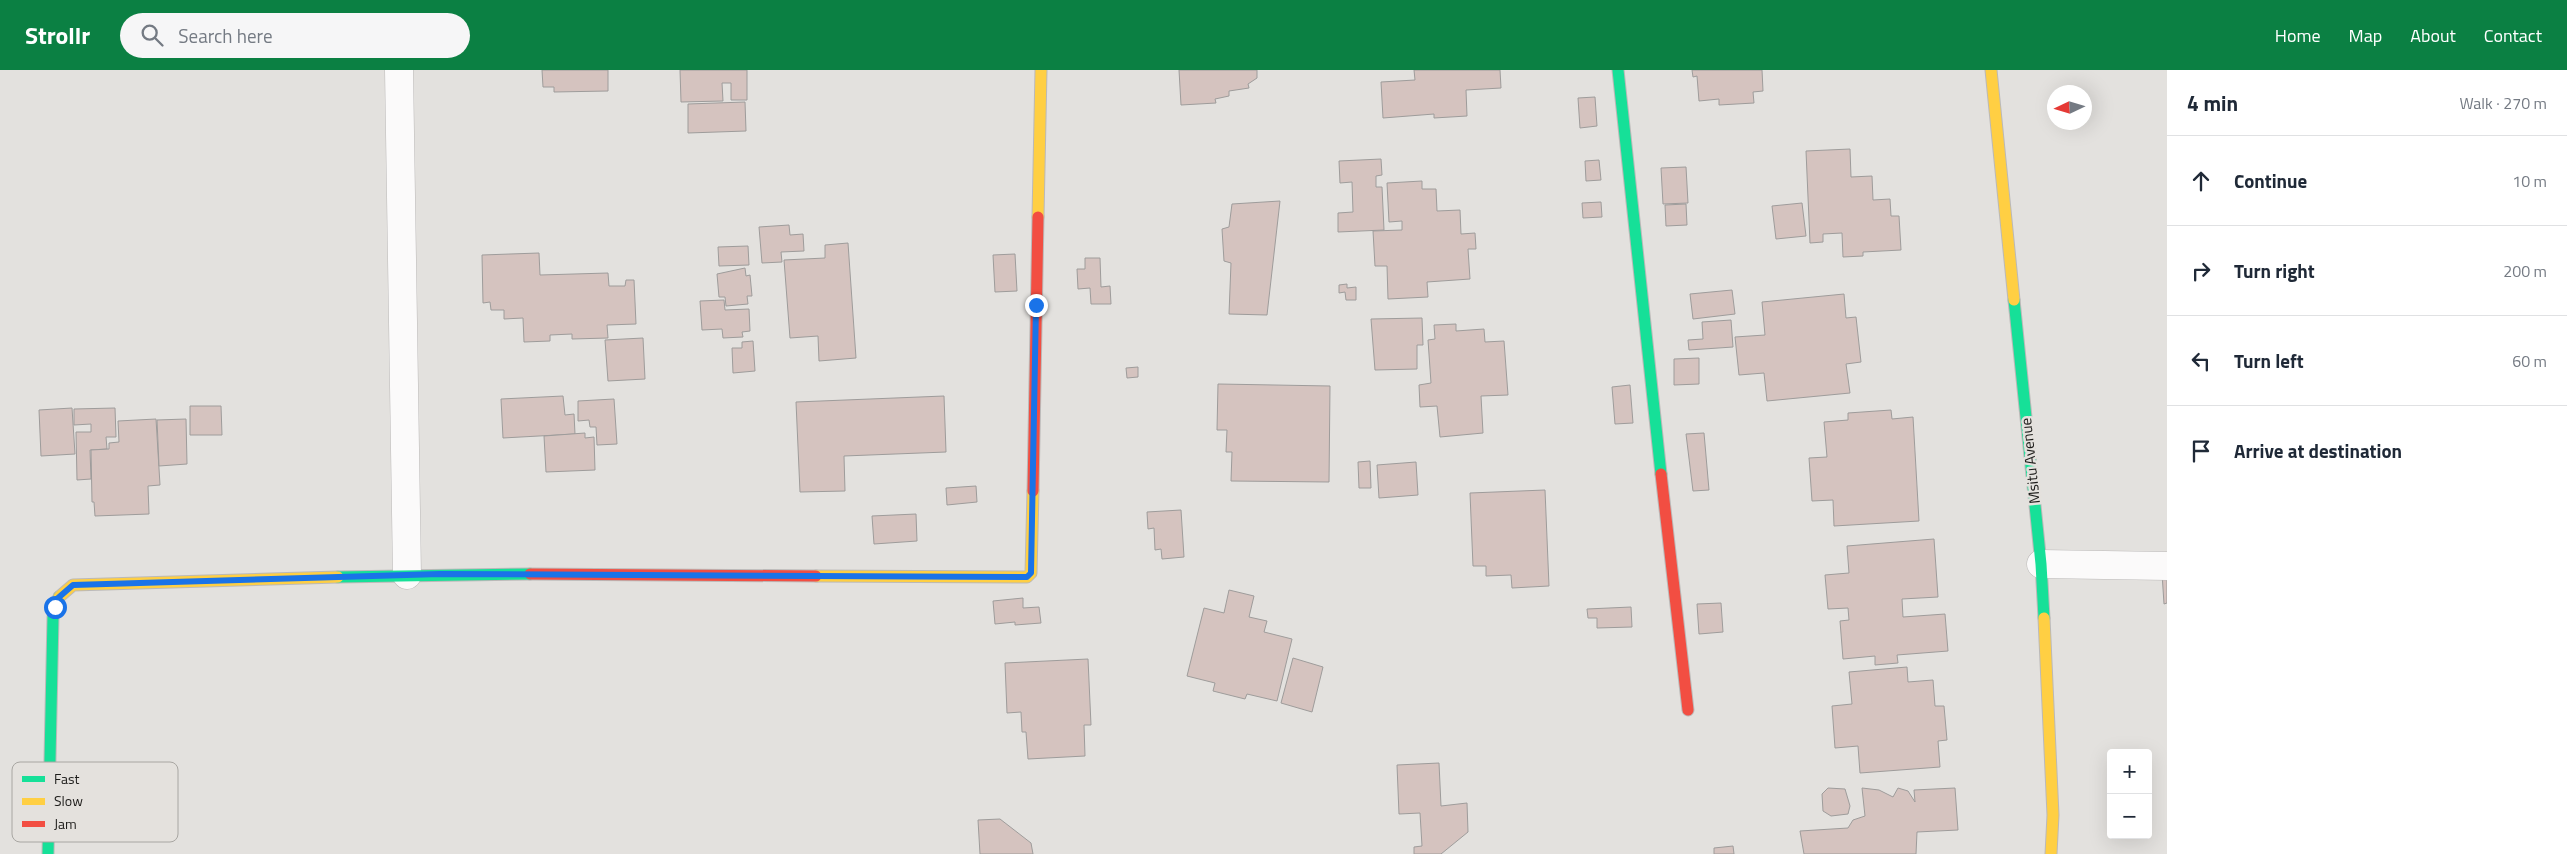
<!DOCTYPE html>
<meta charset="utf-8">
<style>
:root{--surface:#fff;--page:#f6f6f7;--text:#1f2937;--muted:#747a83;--line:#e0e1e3;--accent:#0b8043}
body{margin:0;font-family:"Titillium Web",sans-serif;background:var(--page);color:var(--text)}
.controls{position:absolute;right:15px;bottom:15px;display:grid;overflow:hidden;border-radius:5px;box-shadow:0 5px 20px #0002}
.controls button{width:45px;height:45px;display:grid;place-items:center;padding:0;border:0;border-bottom:1px solid var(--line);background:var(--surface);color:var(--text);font:25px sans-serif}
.compass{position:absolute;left:2047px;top:15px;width:45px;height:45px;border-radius:50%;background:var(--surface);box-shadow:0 5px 20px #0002;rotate:266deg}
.stop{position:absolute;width:15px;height:15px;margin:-11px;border:4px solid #1a73e8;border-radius:50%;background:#fff}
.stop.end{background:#1a73e8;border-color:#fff;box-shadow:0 1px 5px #0008}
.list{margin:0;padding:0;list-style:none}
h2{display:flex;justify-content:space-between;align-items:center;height:65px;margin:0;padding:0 20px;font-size:21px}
h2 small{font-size:16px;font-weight:400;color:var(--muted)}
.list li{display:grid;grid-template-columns:32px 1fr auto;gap:15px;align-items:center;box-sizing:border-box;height:90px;padding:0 20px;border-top:1px solid var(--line)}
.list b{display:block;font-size:19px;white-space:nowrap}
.list em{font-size:16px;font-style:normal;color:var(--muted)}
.icon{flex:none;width:28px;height:28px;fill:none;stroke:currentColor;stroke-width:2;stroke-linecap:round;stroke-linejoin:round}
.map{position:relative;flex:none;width:2167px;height:784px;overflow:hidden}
header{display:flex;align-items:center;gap:30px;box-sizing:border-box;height:70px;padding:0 25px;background:var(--accent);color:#fff}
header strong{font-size:24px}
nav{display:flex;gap:28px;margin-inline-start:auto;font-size:18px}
.search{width:350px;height:45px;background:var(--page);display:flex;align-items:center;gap:12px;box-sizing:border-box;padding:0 18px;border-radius:28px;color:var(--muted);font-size:19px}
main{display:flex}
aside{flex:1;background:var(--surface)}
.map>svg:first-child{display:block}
.building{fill:#d5c3bf;stroke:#9e9c9b}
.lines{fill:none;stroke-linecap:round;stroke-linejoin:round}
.street-casing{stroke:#bbb9b8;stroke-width:29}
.fast-casing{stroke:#bbb9b8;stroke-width:13}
.slow-casing{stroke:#bbb9b8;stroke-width:13}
.jam-casing{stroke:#bbb9b8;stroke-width:13}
.street{stroke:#fbfafa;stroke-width:28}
.fast{stroke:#16e098;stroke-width:11}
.slow{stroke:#ffcf43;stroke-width:11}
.jam{stroke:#f24e42;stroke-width:11}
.route{stroke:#1a73e8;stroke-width:6}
.labels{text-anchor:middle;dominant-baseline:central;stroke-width:5;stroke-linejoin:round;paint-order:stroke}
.street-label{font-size:15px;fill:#1d1c1a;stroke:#e4e1dd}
.key{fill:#e4e1dd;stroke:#a8a6a2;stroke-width:1}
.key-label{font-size:14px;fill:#1d1c1a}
</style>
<header>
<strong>Strollr</strong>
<div class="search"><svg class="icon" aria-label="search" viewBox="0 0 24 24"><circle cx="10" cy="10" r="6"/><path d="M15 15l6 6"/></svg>Search here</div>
<nav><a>Home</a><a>Map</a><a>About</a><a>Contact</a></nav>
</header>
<main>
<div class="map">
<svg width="2167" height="784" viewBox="0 0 2167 784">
<rect width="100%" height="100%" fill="#e3e1de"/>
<g class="building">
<polygon points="542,0 608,0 608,21 554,22 554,17 543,17"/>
<polygon points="680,0 747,0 747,30 731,30 731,13 722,13 723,31 681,32"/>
<polygon points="1179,0 1257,0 1257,8 1248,14 1249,18 1229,21 1229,26 1215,29 1216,33 1181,35"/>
<polygon points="1414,0 1500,0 1501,18 1466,20 1467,46 1434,48 1434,44 1383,48 1381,12 1415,10"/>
<polygon points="1692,0 1762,0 1763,21 1753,22 1754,33 1719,35 1719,29 1699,31 1697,6 1693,7"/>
<polygon points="1595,27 1597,56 1580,58 1578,28"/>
<polygon points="745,32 746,61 688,63 688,34"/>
<polygon points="1850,79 1851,107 1872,106 1873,130 1890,129 1891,146 1899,146 1901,180 1863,182 1863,186 1843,187 1842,163 1823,164 1823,172 1810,173 1806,81"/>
<polygon points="1381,89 1382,105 1376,106 1376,117 1382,117 1384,160 1338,162 1338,143 1353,142 1352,112 1340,113 1339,91"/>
<polygon points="1599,90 1601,110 1586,111 1585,91"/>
<polygon points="1686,97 1688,133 1663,134 1661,98"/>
<polygon points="1422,111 1422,119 1436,119 1437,141 1460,140 1461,164 1475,163 1476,179 1468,179 1470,209 1427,212 1428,227 1388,229 1387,196 1375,196 1373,161 1402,160 1402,151 1389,152 1387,113"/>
<polygon points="1280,131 1267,245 1229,244 1231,193 1224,191 1222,159 1229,157 1232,134"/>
<polygon points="1601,132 1602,147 1583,148 1582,133"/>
<polygon points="1802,133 1806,166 1776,169 1772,136"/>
<polygon points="1686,134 1687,155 1666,156 1665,135"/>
<polygon points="789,155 790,165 803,164 804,181 781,182 782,192 762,193 759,157"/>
<polygon points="848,173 856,288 819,291 818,266 790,268 784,190 825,188 825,175"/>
<polygon points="748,176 749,195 719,196 718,177"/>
<polygon points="539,183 540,205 608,203 609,216 625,216 626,210 634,210 636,254 607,255 608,268 572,269 572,264 550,265 550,271 524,272 523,248 504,249 504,240 491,240 490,232 483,233 482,185"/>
<polygon points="1015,184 1017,221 995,222 993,185"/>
<polygon points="1085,188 1100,188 1101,217 1110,216 1111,234 1091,234 1090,218 1078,219 1077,199 1085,199"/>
<polygon points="745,198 746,206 750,205 752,226 747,226 748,234 726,236 725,227 719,227 717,204"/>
<polygon points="1347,214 1347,218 1356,217 1356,230 1346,230 1345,222 1339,223 1339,215"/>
<polygon points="1732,220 1735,244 1693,249 1690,224"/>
<polygon points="1844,224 1846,248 1856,247 1861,292 1846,294 1850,323 1767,331 1764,303 1739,305 1735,267 1765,265 1762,232"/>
<polygon points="724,230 725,240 749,239 750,261 742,262 743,267 723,268 722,259 702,260 700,231"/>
<polygon points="1422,248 1423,275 1417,275 1417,299 1375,300 1371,249"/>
<polygon points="1731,250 1733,277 1689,280 1688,270 1703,269 1702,252"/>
<polygon points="1456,254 1456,261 1484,259 1485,272 1504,271 1508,325 1481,326 1483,363 1440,367 1437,336 1420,337 1419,315 1431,313 1428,270 1435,269 1434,255"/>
<polygon points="643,268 645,309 608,311 605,270"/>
<polygon points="753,271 755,301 733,303 732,278 742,278 742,272"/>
<polygon points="1699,288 1699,314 1674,315 1674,289"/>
<polygon points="1138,297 1138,307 1127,308 1126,298"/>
<polygon points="1218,314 1330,316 1329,412 1231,411 1232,382 1226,382 1227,360 1217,360"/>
<polygon points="1630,315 1633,353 1615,354 1612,317"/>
<polygon points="563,326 565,345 574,344 575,364 503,368 501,329"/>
<polygon points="944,326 946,382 844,386 845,421 800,422 796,332"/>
<polygon points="614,329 617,374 597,375 596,357 590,357 589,350 578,351 578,331"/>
<polygon points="190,336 221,336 222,365 190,365"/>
<polygon points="72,338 75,384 41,386 39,340"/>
<polygon points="115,338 116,367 106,367 107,379 90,380 91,409 77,410 76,362 91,362 91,354 74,355 74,339"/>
<polygon points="1891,340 1892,349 1913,347 1919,451 1834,456 1833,430 1812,431 1809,388 1827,387 1824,352 1848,350 1848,343"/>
<polygon points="156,349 160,415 148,416 149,444 95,446 94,432 92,432 91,380 109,379 109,373 119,372 118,351"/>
<polygon points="186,349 187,394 159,396 157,350"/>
<polygon points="585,363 585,368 594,367 595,400 546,402 544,366"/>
<polygon points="1704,363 1709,420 1693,421 1686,364"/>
<polygon points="1370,391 1371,418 1359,418 1358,392"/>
<polygon points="1416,392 1418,425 1379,428 1377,395"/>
<polygon points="976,416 977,432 947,435 946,418"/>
<polygon points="1545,420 1549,516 1512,518 1511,505 1486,506 1486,496 1473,496 1470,423"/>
<polygon points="1181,440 1184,487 1162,489 1161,479 1155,480 1154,458 1148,459 1147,442"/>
<polygon points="916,444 917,471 874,474 872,446"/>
<polygon points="1934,469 1938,527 1902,529 1903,547 1945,544 1948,581 1897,585 1898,593 1875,595 1875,586 1843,589 1840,551 1849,550 1848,538 1828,539 1825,505 1849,503 1847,476"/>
<polygon points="2162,503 2167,503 2167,533 2164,534"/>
<polygon points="1229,520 1254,526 1249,547 1267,551 1264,562 1292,569 1277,631 1247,624 1245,629 1213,621 1215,613 1187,606 1204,538 1224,543"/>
<polygon points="1023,528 1023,538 1039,537 1041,553 1015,555 1015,552 995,554 993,531"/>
<polygon points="1721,533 1723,562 1699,564 1697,534"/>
<polygon points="1631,537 1632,557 1597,558 1597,548 1588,548 1587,539"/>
<polygon points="1293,588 1323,597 1312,642 1281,633"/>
<polygon points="1088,589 1091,655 1084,655 1085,686 1028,689 1026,662 1022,662 1021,642 1007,643 1005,593"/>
<polygon points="1907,597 1908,612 1933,610 1935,636 1944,636 1947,670 1938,671 1940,697 1860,703 1858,676 1835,678 1832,636 1852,634 1849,602"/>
<polygon points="1439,693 1441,736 1467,733 1468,762 1441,784 1414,784 1414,777 1422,776 1420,743 1399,744 1397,695"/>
<polygon points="1828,718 1845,719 1850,736 1848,744 1831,746 1823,741 1822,724"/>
<polygon points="1862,718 1879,720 1893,727 1898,718 1908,721 1915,732 1914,720 1955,718 1958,760 1917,762 1916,784 1804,784 1800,761 1848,758 1853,750 1865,746"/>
<polygon points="1000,749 1031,773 1033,784 980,784 978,750"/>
<polygon points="1733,776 1734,784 1714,784 1714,778"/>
</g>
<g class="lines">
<defs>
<g id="street">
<polyline points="399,0 407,505"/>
<polyline points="2041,494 2167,496"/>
</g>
<g id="fast">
<polyline points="1618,0 1661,404"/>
<polyline points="2014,230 2041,494 2044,548"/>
<polyline points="338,507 530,504"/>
<polyline points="48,784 53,547 59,527"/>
</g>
<g id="slow">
<polyline points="1991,0 2014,230"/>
<polyline points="1038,147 1041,0"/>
<polyline points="816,506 1027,507 1031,503 1033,421"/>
<polyline points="59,527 73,515 338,507"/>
<polyline points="2044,548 2053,745 2051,784"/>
</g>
<g id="jam">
<polyline points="1661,404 1688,640"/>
<polyline points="1033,421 1038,147"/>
<polyline points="530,504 816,506"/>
</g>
</defs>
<use href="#street" class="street-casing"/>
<use href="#fast" class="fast-casing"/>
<use href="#slow" class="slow-casing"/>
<use href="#jam" class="jam-casing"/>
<use href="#street" class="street"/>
<use href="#fast" class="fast"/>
<use href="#slow" class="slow"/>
<use href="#jam" class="jam"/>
</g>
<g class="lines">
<polyline class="route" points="55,537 58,528 73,515 440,504 1027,507 1031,503 1036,235"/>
</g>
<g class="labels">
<g class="street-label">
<text transform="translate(2030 391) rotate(-96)">Msitu Avenue</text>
</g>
</g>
<rect x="12" y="692" width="166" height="80" rx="8" class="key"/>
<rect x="22" y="706" width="23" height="6" fill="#16e098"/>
<rect x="22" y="728" width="23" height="7" fill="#ffcf43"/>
<rect x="22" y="751" width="23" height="6" fill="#f24e42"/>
<g class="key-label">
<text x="54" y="714">Fast</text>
<text x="54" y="736">Slow</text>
<text x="54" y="759">Jam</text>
</g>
</svg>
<div class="controls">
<button>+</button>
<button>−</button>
</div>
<svg class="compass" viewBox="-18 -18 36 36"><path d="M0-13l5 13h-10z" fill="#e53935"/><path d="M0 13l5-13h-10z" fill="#747a83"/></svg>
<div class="stop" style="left:55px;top:537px"></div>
<div class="stop end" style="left:1036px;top:235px"></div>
</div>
<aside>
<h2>4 min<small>Walk · 270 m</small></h2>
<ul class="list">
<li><svg class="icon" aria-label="ahead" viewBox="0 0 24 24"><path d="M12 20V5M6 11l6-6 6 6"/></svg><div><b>Continue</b></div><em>10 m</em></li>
<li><svg class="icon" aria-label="right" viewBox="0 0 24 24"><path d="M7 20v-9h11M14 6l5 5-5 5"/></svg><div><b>Turn right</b></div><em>200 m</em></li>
<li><svg class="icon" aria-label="left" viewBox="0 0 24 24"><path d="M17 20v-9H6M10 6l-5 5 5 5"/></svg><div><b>Turn left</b></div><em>60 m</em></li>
<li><svg class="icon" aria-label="arrive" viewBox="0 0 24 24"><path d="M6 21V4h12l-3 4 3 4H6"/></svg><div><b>Arrive at destination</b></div></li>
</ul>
</aside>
</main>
